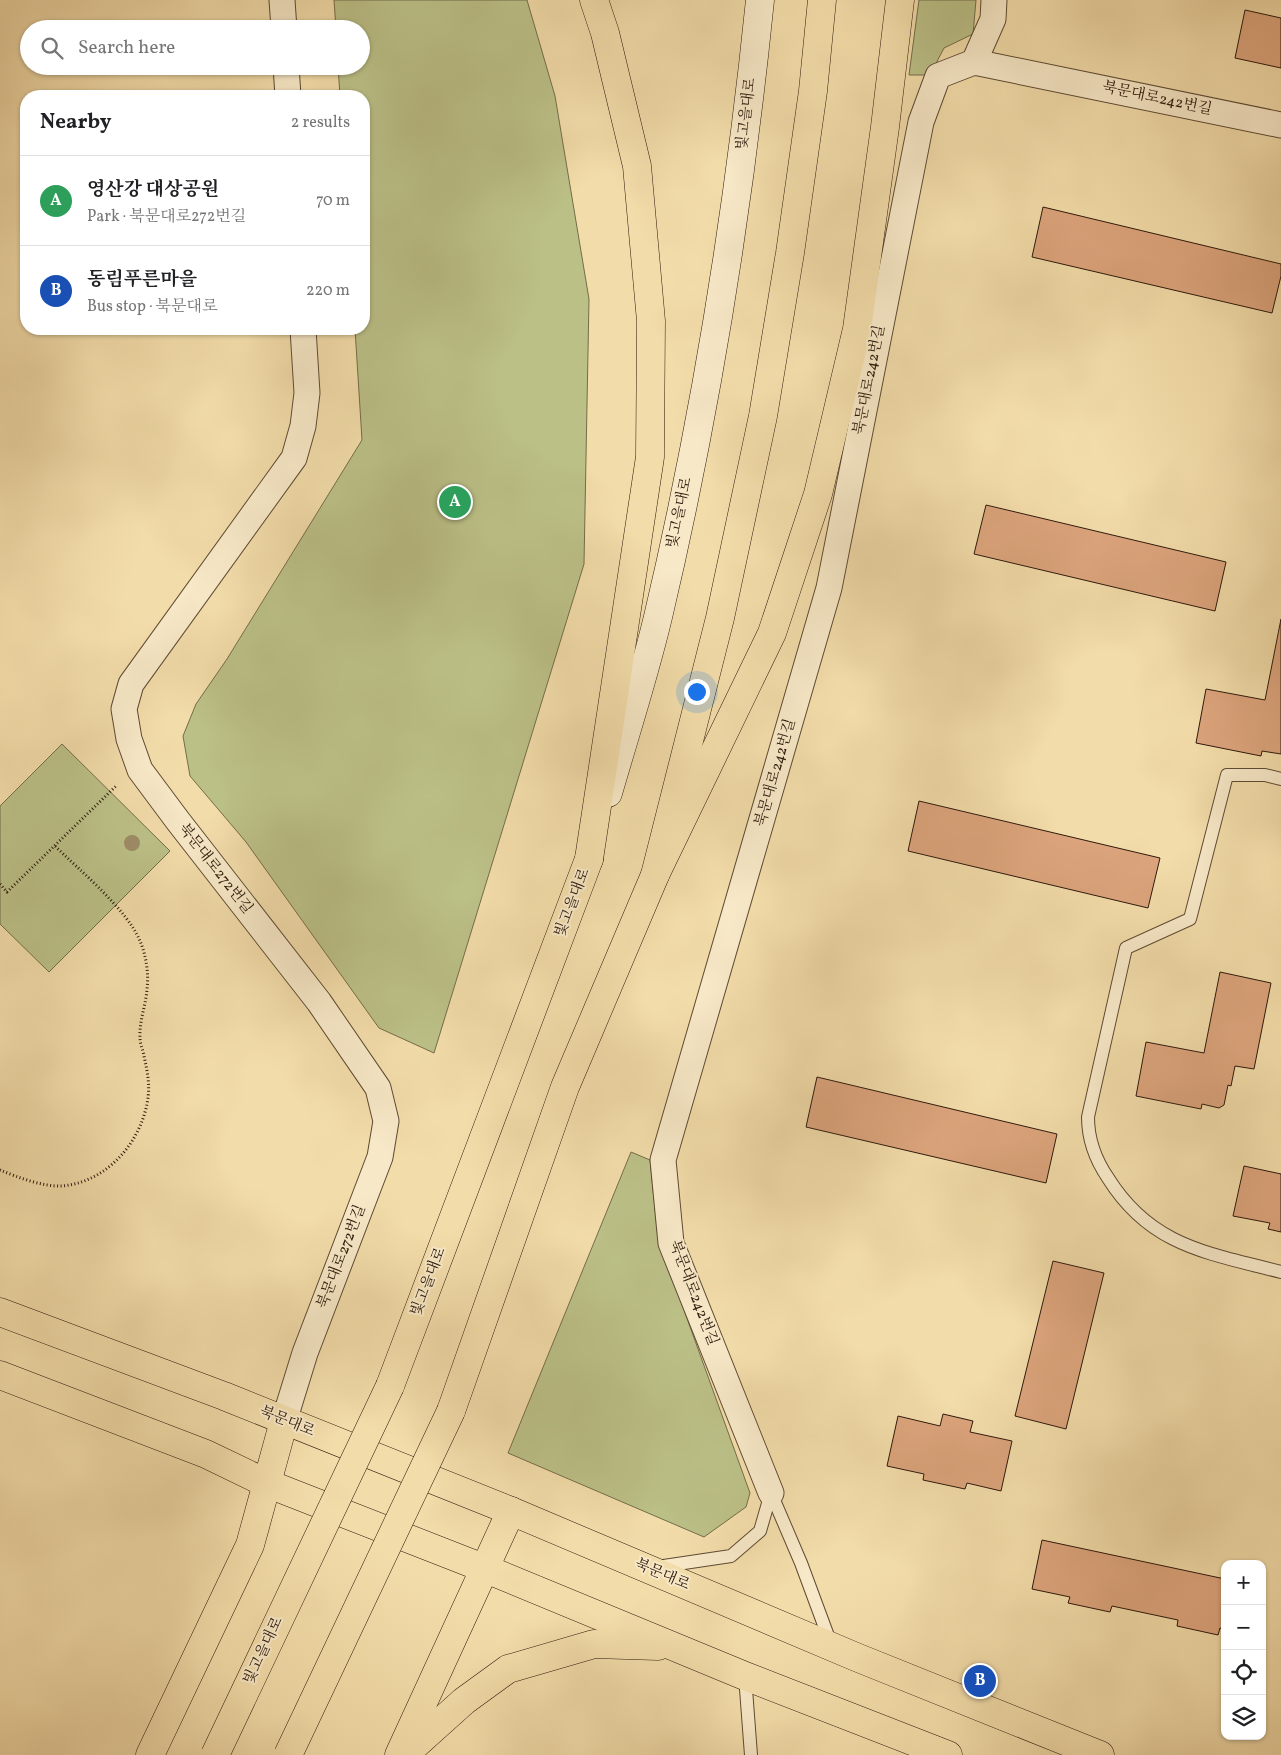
<!DOCTYPE html>
<meta charset="utf-8">
<style>
:root{--surface:#fff;--page:#f2f2f2;--text:#202124;--muted:#757577;--line:#e0e0e0;--accent:#ea580c}
body{margin:0;font-family:Vollkorn,"Noto Serif KR",serif;background:var(--page);color:var(--text)}
.controls{position:absolute;right:15px;bottom:15px;display:grid;overflow:hidden;border-radius:10px;box-shadow:0 1px 4px #0004}
.controls button{width:45px;height:45px;display:grid;place-items:center;padding:0;border:0;border-bottom:1px solid var(--line);background:var(--surface);color:var(--text);font:25px sans-serif}
.you{position:absolute;left:696px;top:691px;width:18px;height:18px;margin:-12px;border:4px solid #fff;border-radius:50%;background:#1a73e8;box-shadow:0 0 0 8px #1a73e833}
.badge{display:grid;place-items:center;width:32px;height:32px;border-radius:50%;background:var(--accent);color:#fff;font-size:16px;font-weight:700}
.pin{position:absolute;translate:-50% -50%;border:2px solid #fff;box-shadow:0 1px 5px #0006}
.list{margin:0;padding:0;list-style:none}
h2{display:flex;justify-content:space-between;align-items:center;height:65px;margin:0;padding:0 20px;font-size:21px}
h2 small{font-size:16px;font-weight:400;color:var(--muted)}
.list li{display:grid;grid-template-columns:32px 1fr auto;gap:15px;align-items:center;box-sizing:border-box;height:90px;padding:0 20px;border-top:1px solid var(--line)}
.list b{display:block;font-size:19px;white-space:nowrap}
.list p{margin:0;font-size:16px;white-space:nowrap;color:var(--muted)}
.list em{font-size:16px;font-style:normal;color:var(--muted)}
.icon{flex:none;width:28px;height:28px;fill:none;stroke:currentColor;stroke-width:2;stroke-linecap:round;stroke-linejoin:round}
.map{position:relative;flex:none;width:1281px;height:1755px;overflow:hidden}
.search{position:absolute;background:var(--surface);box-shadow:0 1px 4px #0004;left:20px;top:20px;width:350px;height:55px;display:flex;align-items:center;gap:12px;box-sizing:border-box;padding:0 18px;border-radius:28px;color:var(--muted);font-size:19px}
.panel{position:absolute;background:var(--surface);box-shadow:0 1px 4px #0004;left:20px;top:90px;width:350px;height:245px;border-radius:20px}
.map>svg:first-child{display:block}
.green{fill:#bbc087;stroke:#746c4a}
.building{fill:#dca47c;stroke:#2d190c}
.lines{fill:none;stroke-linecap:round;stroke-linejoin:round}
.service-casing{stroke:#5e4a33;stroke-width:14}
.minor-casing{stroke:#5e4a33;stroke-width:27}
.secondary-casing{stroke:#2d190c;stroke-width:29}
.primary-casing{stroke:#2d190c;stroke-width:29}
.trunk-casing{stroke:#2d190c;stroke-width:29}
.motorway-casing{stroke:#2d190c;stroke-width:29}
.path{stroke:#2d190c;stroke-width:3;stroke-dasharray:1 2.5;stroke-linecap:butt}
.service{stroke:#f7e8c7;stroke-width:12}
.minor{stroke:#f7e8c7;stroke-width:25}
.secondary{stroke:#f7e8c7;stroke-width:28}
.primary{stroke:#f2dca9;stroke-width:28}
.trunk{stroke:#f2dca9;stroke-width:28}
.motorway{stroke:#f2dca9;stroke-width:28}
.trunk-bridge-casing{stroke:#2d190c;stroke-width:29;stroke-linecap:butt}
.trunk-bridge{stroke:#f2dca9;stroke-width:28}
.tree{fill:#9d8c67}
.labels{text-anchor:middle;dominant-baseline:central;stroke-width:4;stroke-linejoin:round;paint-order:stroke}
.street-label{font-size:15px;fill:#2d190c;stroke:#f7e8c7}
</style>
<div class="map">
<svg width="1281" height="1755" viewBox="0 0 1281 1755">
<rect width="100%" height="100%" fill="#f2dca9"/>
<filter id="stains"><feTurbulence type="fractalNoise" baseFrequency=".004" numOctaves="4"/><feColorMatrix values="0 0 0 0 .2 0 0 0 0 .09 0 0 0 0 .02 0 0 0 .5 -.17"/></filter>
<radialGradient id="worn" r=".72"><stop offset=".6" stop-color="#630" stop-opacity="0"/><stop offset="1" stop-color="#630" stop-opacity=".3"/></radialGradient>
<g class="green">
<polygon points="334,0 527,0 555,96 589,299 584,564 434,1053 379,1028 246,842 190,776 183,736 196,704 227,659 362,440 355,329 364,329 364,96 340,96 338,66 361,66 361,29 336,29"/>
<polygon points="919,0 976,0 973,34 944,48 930,75 909,75"/>
<polygon points="62,744 170,851 49,972 0,924 0,806"/>
<polygon points="631,1152 650,1160 658,1238 750,1493 746,1507 704,1537 508,1453"/>
</g>
<g class="building">
<polygon points="1245,10 1281,18 1281,68 1235,58"/>
<polygon points="1043,207 1281,264 1281,276 1272,313 1032,257"/>
<polygon points="986,505 1226,562 1215,611 974,554"/>
<polygon points="1281,619 1281,754 1262,751 1261,756 1196,743 1206,689 1265,700"/>
<polygon points="919,801 1160,858 1148,908 908,851"/>
<polygon points="1220,972 1271,983 1254,1069 1235,1066 1231,1086 1228,1085 1224,1105 1219,1108 1202,1104 1201,1109 1136,1096 1146,1042 1204,1053"/>
<polygon points="817,1077 1057,1134 1046,1183 806,1127"/>
<polygon points="1244,1166 1281,1174 1281,1232 1268,1229 1270,1223 1233,1216"/>
<polygon points="1053,1261 1104,1273 1066,1429 1015,1416"/>
<polygon points="943,1414 973,1421 970,1432 1012,1441 1001,1491 967,1483 965,1489 923,1480 924,1474 887,1466 898,1416 940,1426"/>
<polygon points="1042,1540 1225,1579 1225,1630 1220,1628 1218,1635 1177,1626 1178,1620 1112,1606 1110,1612 1068,1603 1070,1597 1032,1589"/>
</g>
<g class="lines">
<defs>
<g id="service">
<path d="M1281 779 1265 775H1227L1190 919 1126 948 1088 1117C1088 1140 1095 1159 1108 1178 1151 1247 1209 1253 1281 1272"/>
<polyline points="771,1493 801,1563 831,1644"/>
<polyline points="657,1567 731,1556 760,1531 771,1493"/>
<polyline points="745,1676 751,1755"/>
</g>
<g id="minor">
<polyline points="282,0 284,29"/>
<polyline points="974,62 993,19 994,0"/>
<polyline points="286,66 288,96"/>
<polyline points="284,1421 305,1353 380,1157 386,1121 378,1088 319,1002 178,821 140,770 129,739 124,709 131,684 294,458 303,426 307,393 303,329"/>
<polyline points="771,1493 671,1243 663,1160 829,588 921,122 938,76 974,62 1281,125"/>
</g>
<path id="secondary" d="M608 793C625 734 644 676 658 617 706 414 739 207 760 0"/>
<g id="primary">
<polyline points="0,1312 224,1396 511,1511 856,1657 1100,1755"/>
<polyline points="0,1375 206,1454 266,1483 486,1569 745,1676 948,1755"/>
<polyline points="404,1755 464,1701 508,1669 594,1644 658,1646"/>
</g>
<g id="trunk">
<polyline points="390,1386 589,859"/>
<polyline points="451,1411 565,1087 655,875 720,618 763,416 790,253 813,91 822,0"/>
<polyline points="150,1755 250,1545 284,1421"/>
<polyline points="399,1755 511,1511"/>
</g>
<g id="motorway">
<polyline points="589,859 650,457 651,321 637,166 605,33 594,0"/>
<polyline points="655,875 772,633 818,494 857,329 885,127 900,0"/>
</g>
</defs>
<use href="#service" class="service-casing"/>
<use href="#minor" class="minor-casing"/>
<use href="#secondary" class="secondary-casing"/>
<use href="#primary" class="primary-casing"/>
<use href="#trunk" class="trunk-casing"/>
<use href="#motorway" class="motorway-casing"/>
<g class="path">
<polyline points="0,884 7,892 116,786"/>
<path d="M0 1170C17 1177 43 1187 62 1186 108 1182 142 1141 148 1098 150 1083 147 1070 144 1056 143 1050 140 1044 140 1038 139 1021 146 1005 147 989 149 973 146 955 140 941 127 909 79 870 54 845"/>
</g>
<use href="#service" class="service"/>
<use href="#minor" class="minor"/>
<use href="#secondary" class="secondary"/>
<use href="#primary" class="primary"/>
<use href="#trunk" class="trunk"/>
<use href="#motorway" class="motorway"/>
<defs>
<g id="trunk-bridge">
<polyline points="215,1755 390,1386"/>
<polyline points="288,1755 451,1411"/>
</g>
</defs>
<use href="#trunk-bridge" class="trunk-bridge-casing"/>
<use href="#trunk-bridge" class="trunk-bridge"/>
</g>
<circle class="tree" cx="132" cy="843" r="8"/>
<g class="labels">
<g class="street-label">
<text transform="translate(1157 99) rotate(12)">북문대로242번길</text>
<text transform="translate(747 114) rotate(-83)">빛고을대로</text>
<text transform="translate(870 380) rotate(-79)">북문대로242번길</text>
<text transform="translate(680 513) rotate(-78)">빛고을대로</text>
<text transform="translate(776 773) rotate(-74)">북문대로242번길</text>
<text transform="translate(215 869) rotate(52)">북문대로272번길</text>
<text transform="translate(573 903) rotate(-69)">빛고을대로</text>
<text transform="translate(342 1257) rotate(-69)">북문대로272번길</text>
<text transform="translate(429 1282) rotate(-69)">빛고을대로</text>
<text transform="translate(693 1293) rotate(69)">북문대로242번길</text>
<text transform="translate(287 1422) rotate(22)">북문대로</text>
<text transform="translate(662 1575) rotate(23)">북문대로</text>
<text transform="translate(264 1651) rotate(-65)">빛고을대로</text>
</g>
</g>
<rect width="100%" height="100%" filter="url(#stains)"/>
<rect width="100%" height="100%" fill="url(#worn)"/>
</svg>
<div class="controls">
<button>+</button>
<button>−</button>
<button><svg class="icon" aria-label="locate" viewBox="0 0 24 24"><circle cx="12" cy="12" r="6"/><path d="M12 2v4M12 18v4M2 12h4M18 12h4"/></svg></button>
<button><svg class="icon" aria-label="layers" viewBox="0 0 24 24"><path d="M12 4l9 5-9 5-9-5zM3 14l9 5 9-5"/></svg></button>
</div>
<div class="you"></div>
<div class="pin badge" style="left:455px;top:502px;background:#2e9e5b">A</div>
<div class="pin badge" style="left:980px;top:1681px;background:#1a4fb4">B</div>
<div class="search"><svg class="icon" aria-label="search" viewBox="0 0 24 24"><circle cx="10" cy="10" r="6"/><path d="M15 15l6 6"/></svg>Search here</div>
<section class="panel">
<h2>Nearby<small>2 results</small></h2>
<ul class="list">
<li><span class="badge" style="background:#2e9e5b">A</span><div><b>영산강 대상공원</b><p>Park · 북문대로272번길</p></div><em>70 m</em></li>
<li><span class="badge" style="background:#1a4fb4">B</span><div><b>동림푸른마을</b><p>Bus stop · 북문대로</p></div><em>220 m</em></li>
</ul>
</section>
</div>
